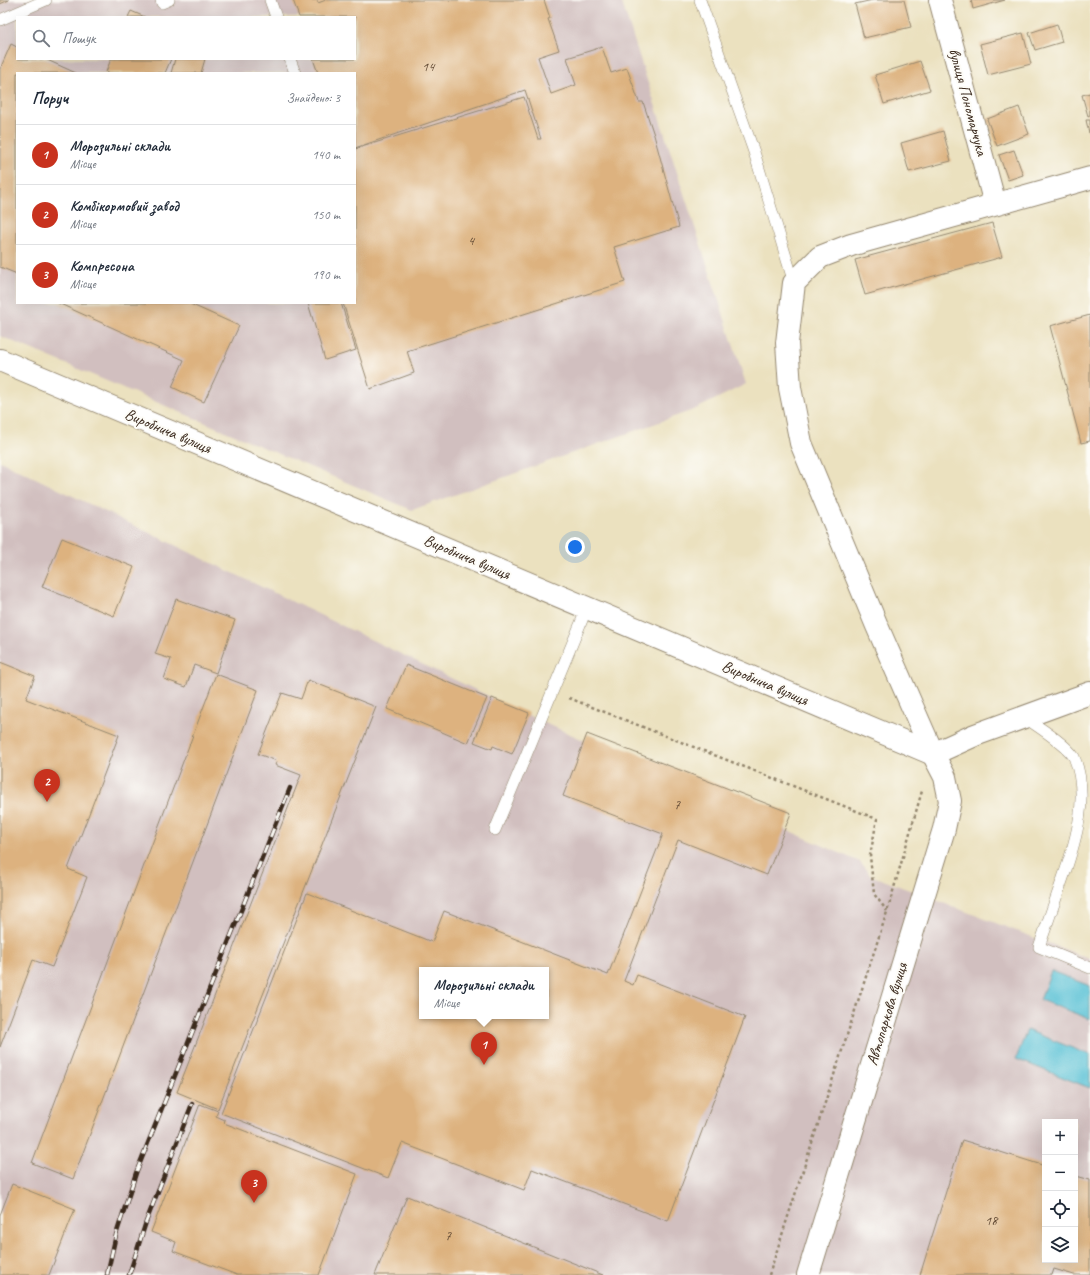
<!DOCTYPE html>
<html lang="uk">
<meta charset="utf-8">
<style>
:root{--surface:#fff;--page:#f6f6f7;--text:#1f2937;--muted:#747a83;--line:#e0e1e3;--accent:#c8321e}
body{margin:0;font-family:Caveat,sans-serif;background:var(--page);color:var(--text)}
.controls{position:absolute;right:12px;bottom:12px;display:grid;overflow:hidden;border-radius:0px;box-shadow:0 4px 16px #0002}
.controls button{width:36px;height:36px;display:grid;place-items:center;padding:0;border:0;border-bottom:1px solid var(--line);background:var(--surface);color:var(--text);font:20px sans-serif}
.you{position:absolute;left:575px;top:547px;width:14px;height:14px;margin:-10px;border:3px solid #fff;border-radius:50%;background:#1a73e8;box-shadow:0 0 0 6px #1a73e833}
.badge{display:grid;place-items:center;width:26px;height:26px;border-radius:50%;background:var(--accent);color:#fff;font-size:13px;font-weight:700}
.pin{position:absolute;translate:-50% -33px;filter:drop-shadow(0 1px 2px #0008)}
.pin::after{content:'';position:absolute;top:21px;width:14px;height:12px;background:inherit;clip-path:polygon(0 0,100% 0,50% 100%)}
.popup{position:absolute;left:419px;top:967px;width:130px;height:52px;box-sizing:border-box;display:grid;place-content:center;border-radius:0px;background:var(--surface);filter:drop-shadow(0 1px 3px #0005);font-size:13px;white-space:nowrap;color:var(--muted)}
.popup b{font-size:15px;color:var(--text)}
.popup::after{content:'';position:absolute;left:50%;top:100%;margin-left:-8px;border:8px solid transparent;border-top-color:var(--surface)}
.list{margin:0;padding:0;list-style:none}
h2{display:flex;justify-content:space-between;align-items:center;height:52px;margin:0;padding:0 16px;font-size:17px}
h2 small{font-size:13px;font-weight:400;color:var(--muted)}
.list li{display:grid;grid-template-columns:26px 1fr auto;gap:12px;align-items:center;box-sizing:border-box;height:60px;padding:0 16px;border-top:1px solid var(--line)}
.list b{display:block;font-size:15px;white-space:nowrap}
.list p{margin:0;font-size:13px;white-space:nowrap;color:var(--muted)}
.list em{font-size:13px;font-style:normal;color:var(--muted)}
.icon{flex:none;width:22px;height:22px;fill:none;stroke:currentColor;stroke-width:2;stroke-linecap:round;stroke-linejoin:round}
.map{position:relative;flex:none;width:1090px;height:1275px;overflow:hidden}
.search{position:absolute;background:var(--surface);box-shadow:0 4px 16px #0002;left:16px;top:16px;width:340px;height:44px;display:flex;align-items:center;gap:10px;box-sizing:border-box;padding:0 14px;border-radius:0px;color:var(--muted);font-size:15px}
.panel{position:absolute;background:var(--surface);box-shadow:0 4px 16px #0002;left:16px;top:72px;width:340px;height:232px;border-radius:0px}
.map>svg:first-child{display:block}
.industrial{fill:#d1bfbf;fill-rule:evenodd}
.water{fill:#58c1d5;stroke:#4a767a}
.building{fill:#ddb27f;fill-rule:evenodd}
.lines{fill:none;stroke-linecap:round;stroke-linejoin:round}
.service-casing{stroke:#93866e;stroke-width:12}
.minor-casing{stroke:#93866e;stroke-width:24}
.path{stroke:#93866e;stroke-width:2.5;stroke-dasharray:3 3;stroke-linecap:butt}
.service{stroke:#fff;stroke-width:11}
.minor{stroke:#fff;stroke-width:22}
.rail-casing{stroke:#3b2a1e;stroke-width:4.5}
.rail{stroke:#fdfcf7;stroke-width:3;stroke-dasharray:9;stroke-linecap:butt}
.labels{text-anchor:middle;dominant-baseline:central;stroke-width:4;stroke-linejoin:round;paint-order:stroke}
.number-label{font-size:14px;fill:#644c36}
.street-label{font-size:16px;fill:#3b2a1e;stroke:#fdfcf7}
</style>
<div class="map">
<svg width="1090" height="1275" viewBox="0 0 1090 1275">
<rect width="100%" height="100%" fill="#fdfcf7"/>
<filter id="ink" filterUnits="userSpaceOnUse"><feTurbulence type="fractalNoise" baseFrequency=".025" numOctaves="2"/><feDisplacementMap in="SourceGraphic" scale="8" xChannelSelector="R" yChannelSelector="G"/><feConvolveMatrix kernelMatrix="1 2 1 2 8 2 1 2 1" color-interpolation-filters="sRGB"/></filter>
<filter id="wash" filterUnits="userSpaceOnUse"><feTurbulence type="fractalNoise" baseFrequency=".012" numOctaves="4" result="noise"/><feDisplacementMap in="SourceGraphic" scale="16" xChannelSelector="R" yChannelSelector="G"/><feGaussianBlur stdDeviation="0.9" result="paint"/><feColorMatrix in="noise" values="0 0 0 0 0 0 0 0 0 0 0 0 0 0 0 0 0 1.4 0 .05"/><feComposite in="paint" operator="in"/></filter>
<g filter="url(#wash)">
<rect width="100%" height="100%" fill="#ebe1bf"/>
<g class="industrial">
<path d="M0 0H621L746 384 696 409 412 510 0 336ZM17 17H355V59H17ZM17 73H355V303H17Z"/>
<path d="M0 461 536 719 860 862 870 875 1090 959V1275H0ZM422 970H546V1016H422ZM1045 1122H1075V1260H1045Z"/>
</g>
<g class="water">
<polygon points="1051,971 1090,986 1090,1019 1040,1000"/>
<polygon points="1027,1030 1090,1055 1090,1088 1016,1059"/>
</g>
<g id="blocks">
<g class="building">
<polygon points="0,0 9,0 0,4"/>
<polygon points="293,0 317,0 318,3 326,0 544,0 550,18 548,19 559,50 538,57 551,94 576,85 567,58 602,47 611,73 627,68 639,102 643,102 654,135 679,227 614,247 625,282 407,351 414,373 370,389 343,303 355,303 355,149 524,97 538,139 541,139 525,90 355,148 355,73 318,73 313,59 355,59 355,17 299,17"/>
<polygon points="873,0 904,0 911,27 864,38 855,4"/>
<polygon points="971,0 1005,0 973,9"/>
<polygon points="131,11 145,17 128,17"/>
<polygon points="1057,24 1062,42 1035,50 1029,33"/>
<polygon points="1023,33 1031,64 988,75 980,44"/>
<polygon points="11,44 17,47 17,59 45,59 76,73 17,73 17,274 0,267 0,69"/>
<polygon points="111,59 171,59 165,73 109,73 106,72"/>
<polygon points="175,59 205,59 201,73 171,73"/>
<polygon points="920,61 930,90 884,104 875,75"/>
<polygon points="1090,93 1090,115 1088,116 1082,95"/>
<polygon points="1019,107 1029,134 997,146 987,119"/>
<polygon points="1086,120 1090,120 1090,133 1089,133"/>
<polygon points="943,131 951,161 909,172 901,143"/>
<polygon points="1014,150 1023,175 1008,180 999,155"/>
<polygon points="992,223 1002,257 865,295 855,260"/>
<polygon points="58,303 188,303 239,326 204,402 172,387 184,360"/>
<polygon points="308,303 341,303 356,350 325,360"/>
<polygon points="1090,315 1090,441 1081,443 1050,326"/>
<polygon points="62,538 134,567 114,616 42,587"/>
<polygon points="176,599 235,620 216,673 194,665 186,687 164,679 171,659 155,654"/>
<polygon points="0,662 35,676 26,699 119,735 68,869 87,877 52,967 33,960 0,1047"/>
<polygon points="406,665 487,698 468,743 387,709"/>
<polygon points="216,674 258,690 73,1179 32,1163"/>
<polygon points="308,680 376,707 218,1109 177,1092 301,775 275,765 277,761 258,754 282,693 301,699"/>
<polygon points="492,698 529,713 512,754 493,746 492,749 474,742"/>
<path d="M587 734 791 813 767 875 678 840 624 981 633 985 637 975 745 1017 668 1221 532 1169 524 1190 402 1143 388 1178 221 1113 307 893 432 942 444 911 608 975 663 834 563 796ZM422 970H546V1016H422Z"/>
<polygon points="200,1104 218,1111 216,1116 225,1120 224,1123 357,1174 319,1275 237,1275 173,1251 176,1242 151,1232"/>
<polygon points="962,1140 1045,1166 1045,1260 1075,1260 1075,1176 1090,1180 1090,1275 1074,1275 1054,1269 1052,1275 920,1275"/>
<polygon points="12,1184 75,1209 49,1275 0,1275 0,1215"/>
<polygon points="407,1196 603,1275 375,1275"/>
</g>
</g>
</g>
<g filter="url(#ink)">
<use href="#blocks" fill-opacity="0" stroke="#93866e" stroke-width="1"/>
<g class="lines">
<defs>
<g id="service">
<polyline points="161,0 162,3 169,0"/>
<polyline points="270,0 276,17"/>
<polyline points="700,0 754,152 794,283"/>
<polyline points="0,20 46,0"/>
<polyline points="290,59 295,73"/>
<path d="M1024 717C1037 726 1066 744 1074 757 1090 795 1076 841 1063 878 1055 901 1047 924 1039 947L1090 968"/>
<polyline points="495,830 587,608"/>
</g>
<g id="minor">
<polyline points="940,0 995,204"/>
<polyline points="0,360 933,754"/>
<polyline points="933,754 975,735 1090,693"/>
<polyline points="808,1275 944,829 950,801 945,777 933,754 877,626 801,443 790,388 787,343 794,283 820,257 851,245 1090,178"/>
</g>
</defs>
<use href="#service" class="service-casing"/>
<use href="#minor" class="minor-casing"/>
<g class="path">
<polyline points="569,698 877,819 870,856 874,894 887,911"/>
<polyline points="769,1275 887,912 922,791"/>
</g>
<use href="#service" class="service"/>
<use href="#minor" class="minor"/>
<defs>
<g id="rail">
<polyline points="107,1275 116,1235 136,1173 290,788"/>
<polyline points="129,1275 146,1222 192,1104"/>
</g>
</defs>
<use href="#rail" class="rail-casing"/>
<use href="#rail" class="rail"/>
</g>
</g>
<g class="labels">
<g class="number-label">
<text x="428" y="66">14</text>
<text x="471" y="240">4</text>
<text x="677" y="804">7</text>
<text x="991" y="1220">18</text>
<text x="448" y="1235">7</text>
</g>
<g class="street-label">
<text transform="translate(968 102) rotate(75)">вулиця Пономарчука</text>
<text transform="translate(168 431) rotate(23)">Виробнича вулиця</text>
<text transform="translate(467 557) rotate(23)">Виробнича вулиця</text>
<text transform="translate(765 683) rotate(23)">Виробнича вулиця</text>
<text transform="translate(887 1014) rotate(-73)">Автопаркова вулиця</text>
</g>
</g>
</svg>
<div class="controls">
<button>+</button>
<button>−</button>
<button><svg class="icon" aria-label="locate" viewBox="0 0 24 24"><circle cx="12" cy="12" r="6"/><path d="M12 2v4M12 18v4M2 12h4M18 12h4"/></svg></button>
<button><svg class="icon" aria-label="layers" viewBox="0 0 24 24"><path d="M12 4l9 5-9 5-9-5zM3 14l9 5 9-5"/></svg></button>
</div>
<div class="you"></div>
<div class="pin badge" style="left:484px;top:1065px">1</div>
<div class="popup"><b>Морозильні склади</b>Місце</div>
<div class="pin badge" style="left:47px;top:802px">2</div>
<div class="pin badge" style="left:254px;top:1203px">3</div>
<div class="search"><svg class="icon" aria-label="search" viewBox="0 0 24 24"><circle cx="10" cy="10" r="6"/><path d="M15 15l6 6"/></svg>Пошук</div>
<section class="panel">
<h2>Поруч<small>Знайдено: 3</small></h2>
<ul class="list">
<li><span class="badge">1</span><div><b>Морозильні склади</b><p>Місце</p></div><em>140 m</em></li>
<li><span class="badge">2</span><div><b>Комбікормовий завод</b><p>Місце</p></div><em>150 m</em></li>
<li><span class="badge">3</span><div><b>Компресона</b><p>Місце</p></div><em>190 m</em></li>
</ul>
</section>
</div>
